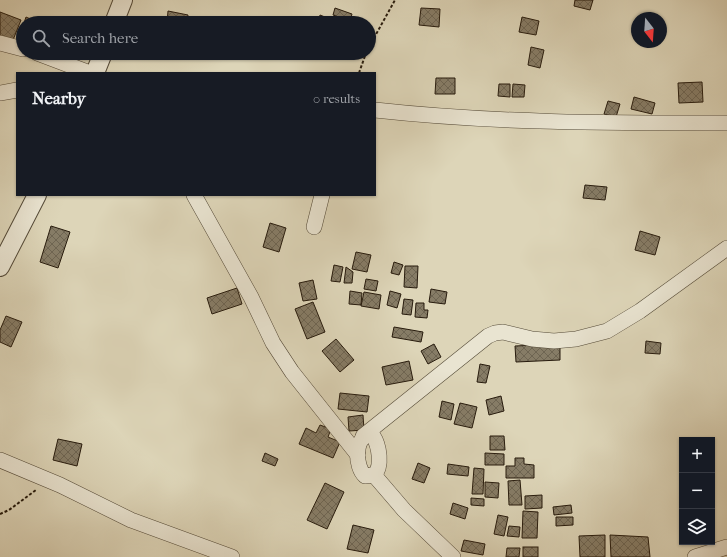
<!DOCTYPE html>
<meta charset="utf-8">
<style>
:root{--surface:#171b24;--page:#242831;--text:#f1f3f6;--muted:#9ea1a6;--line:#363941}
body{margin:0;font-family:"IM FELL French Canon",serif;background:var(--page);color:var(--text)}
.controls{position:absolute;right:12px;bottom:12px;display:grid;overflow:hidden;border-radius:0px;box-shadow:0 1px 3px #0004}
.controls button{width:36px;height:36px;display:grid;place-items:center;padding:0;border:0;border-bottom:1px solid var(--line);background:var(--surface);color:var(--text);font:20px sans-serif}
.compass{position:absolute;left:631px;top:12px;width:36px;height:36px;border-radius:50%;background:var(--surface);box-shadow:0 1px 3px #0004;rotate:163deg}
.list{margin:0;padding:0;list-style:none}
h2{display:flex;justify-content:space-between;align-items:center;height:52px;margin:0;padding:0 16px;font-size:17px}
h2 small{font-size:13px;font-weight:400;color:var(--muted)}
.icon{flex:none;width:22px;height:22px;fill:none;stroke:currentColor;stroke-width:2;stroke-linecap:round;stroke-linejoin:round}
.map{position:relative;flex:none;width:727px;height:557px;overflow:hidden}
.search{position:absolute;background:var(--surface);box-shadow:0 1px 3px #0004;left:16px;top:16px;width:360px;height:44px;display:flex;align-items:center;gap:10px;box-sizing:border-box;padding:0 14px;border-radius:22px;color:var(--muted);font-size:15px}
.panel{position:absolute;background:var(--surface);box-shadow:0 1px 3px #0004;left:16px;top:72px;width:360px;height:124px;border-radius:0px}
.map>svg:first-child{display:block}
.building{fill:url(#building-cross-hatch);stroke:#271b0d}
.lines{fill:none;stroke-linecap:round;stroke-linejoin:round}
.minor-casing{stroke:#544a38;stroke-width:16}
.tertiary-casing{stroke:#544a38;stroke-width:20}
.path{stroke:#271b0d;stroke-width:2;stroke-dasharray:3 2;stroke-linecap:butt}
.minor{stroke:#e9e4d1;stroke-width:15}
.tertiary{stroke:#e9e4d1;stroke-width:18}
</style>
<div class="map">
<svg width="727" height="557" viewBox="0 0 727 557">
<defs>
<pattern id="building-cross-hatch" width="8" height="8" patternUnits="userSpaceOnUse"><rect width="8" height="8" fill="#867c66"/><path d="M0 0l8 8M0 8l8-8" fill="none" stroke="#6e6552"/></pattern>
</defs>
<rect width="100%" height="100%" fill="#ddd5b8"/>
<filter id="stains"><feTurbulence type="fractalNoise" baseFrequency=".005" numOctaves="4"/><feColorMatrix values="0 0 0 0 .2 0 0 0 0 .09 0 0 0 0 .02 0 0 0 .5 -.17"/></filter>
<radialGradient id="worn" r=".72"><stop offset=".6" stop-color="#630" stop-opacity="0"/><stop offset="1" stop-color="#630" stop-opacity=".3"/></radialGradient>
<g class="building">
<polygon points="575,0 593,0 590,10 574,6"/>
<polygon points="335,8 352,14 350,21 333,15"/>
<polygon points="421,8 440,9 439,27 419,25"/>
<polygon points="168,11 188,15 187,23 167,23"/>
<polygon points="0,12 21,20 13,40 0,36"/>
<polygon points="320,15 330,19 328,23 318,23"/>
<polygon points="26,17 35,21 34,23 24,23"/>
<polygon points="522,17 539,21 536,35 519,32"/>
<polygon points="531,47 544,50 540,68 528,65"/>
<polygon points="201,53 223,53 223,57"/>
<polygon points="326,53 348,53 347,59"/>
<polygon points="436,78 455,78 455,94 435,94"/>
<polygon points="702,82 703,102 679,103 678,83"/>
<polygon points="499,84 510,84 510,97 498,96"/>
<polygon points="513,84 525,85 524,97 512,97"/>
<polygon points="634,97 655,103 652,114 631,109"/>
<polygon points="608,101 620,104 616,117 604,114"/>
<polygon points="585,185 607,187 605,200 583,198"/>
<polygon points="270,223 286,228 279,252 263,247"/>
<polygon points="51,226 70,232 58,268 40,262"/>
<polygon points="640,231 660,237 655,255 635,250"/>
<polygon points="356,252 371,255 367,272 352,269"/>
<polygon points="394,262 403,265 399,275 391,273"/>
<polygon points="334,265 343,267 340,282 331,281"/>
<polygon points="405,266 418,266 417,288 404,287"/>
<polygon points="346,267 353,272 352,283 344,283"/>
<polygon points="366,279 378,281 376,291 364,289"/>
<polygon points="313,280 317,299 303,301 299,283"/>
<polygon points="237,288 242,304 212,314 207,298"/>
<polygon points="431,289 447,292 445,304 429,302"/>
<polygon points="350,291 362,293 361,305 349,304"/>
<polygon points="390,291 401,294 397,308 387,305"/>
<polygon points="364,292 381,295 379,309 361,306"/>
<polygon points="404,299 413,300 411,315 402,314"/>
<polygon points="313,302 325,332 307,339 295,309"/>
<polygon points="416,303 424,303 424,310 428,310 427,318 415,317"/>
<polygon points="6,316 22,322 11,347 0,342 0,330"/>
<polygon points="394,327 423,332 421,342 392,337"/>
<polygon points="336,339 354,360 340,372 322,351"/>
<polygon points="646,341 661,343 660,354 645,353"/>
<polygon points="434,344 441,357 428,364 421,351"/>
<polygon points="560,344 560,360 516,362 515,346"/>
<polygon points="409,361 413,380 386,385 382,367"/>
<polygon points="480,364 490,366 486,383 477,382"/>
<polygon points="340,393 369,396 367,412 338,409"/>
<polygon points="501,396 504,411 489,415 486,400"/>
<polygon points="442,401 454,404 451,420 439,417"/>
<polygon points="460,403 477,407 472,428 454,424"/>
<polygon points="363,415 364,430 349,431 348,417"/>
<polygon points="320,425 331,429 328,437 340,442 333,458 299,444 306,428 316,433"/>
<polygon points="490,436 504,436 505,450 490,450"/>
<polygon points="58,439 82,444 77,466 53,460"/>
<polygon points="265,453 278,459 275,466 262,461"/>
<polygon points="485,453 504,454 504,465 485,465"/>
<polygon points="515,458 524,458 524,464 534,465 534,478 506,478 506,466 515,466"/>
<polygon points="418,463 430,468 424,483 412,479"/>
<polygon points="448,464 469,467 468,476 447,474"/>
<polygon points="474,468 484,469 483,494 472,494"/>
<polygon points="520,480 522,505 509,505 508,481"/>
<polygon points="485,482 499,483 498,498 485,497"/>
<polygon points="325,483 344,492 327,529 307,520"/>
<polygon points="542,495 542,508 525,509 525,496"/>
<polygon points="471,498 484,499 484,506 471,505"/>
<polygon points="453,503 468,508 465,519 450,514"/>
<polygon points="571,505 572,513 554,515 553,507"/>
<polygon points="523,511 538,512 537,538 522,538"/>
<polygon points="498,515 508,517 504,536 494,534"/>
<polygon points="556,517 573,517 573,525 556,526"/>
<polygon points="353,525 374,530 368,553 347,549"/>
<polygon points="509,526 520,527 519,537 507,536"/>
<polygon points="605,535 605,557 580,557 579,536"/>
<polygon points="610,535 648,537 650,557 611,557"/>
<polygon points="464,540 485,544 483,555 461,551"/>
<rect x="523" y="547" width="15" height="10"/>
<polygon points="507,548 520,548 519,557 506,557"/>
</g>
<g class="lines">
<defs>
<g id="minor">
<polyline points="0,43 23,49"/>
<polyline points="37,53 90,73"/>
<polyline points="0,93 17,90"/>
<path d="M375 110C492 123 609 123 727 123"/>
<polyline points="194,195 251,297 273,343 292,372 358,455"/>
<polyline points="314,227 322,195"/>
<path d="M369 435 373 436C379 445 383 467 374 475L365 476C355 467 354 438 369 435Z"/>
<polyline points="363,436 488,336 495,333 503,332 532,339 554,341 576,339 607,331 640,311 727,248"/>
<polyline points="0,460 60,485 131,520 232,557"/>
<polyline points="374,475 404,510 453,557"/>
<polyline points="695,557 727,547"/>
</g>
<g id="tertiary">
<polyline points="114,23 123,0"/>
<polyline points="95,73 103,53"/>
<polyline points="0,267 37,195"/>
</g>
</defs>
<use href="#minor" class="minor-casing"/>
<use href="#tertiary" class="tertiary-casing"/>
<g class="path">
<polyline points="369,47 395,0"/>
<polyline points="359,73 366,53"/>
<polyline points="0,514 9,510 36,490"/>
</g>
<use href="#minor" class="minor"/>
<use href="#tertiary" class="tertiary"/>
</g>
<rect width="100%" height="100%" filter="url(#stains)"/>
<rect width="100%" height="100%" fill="url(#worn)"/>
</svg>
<div class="controls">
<button>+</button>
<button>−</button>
<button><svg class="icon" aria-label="layers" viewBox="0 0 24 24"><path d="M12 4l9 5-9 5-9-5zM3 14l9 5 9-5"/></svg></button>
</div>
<svg class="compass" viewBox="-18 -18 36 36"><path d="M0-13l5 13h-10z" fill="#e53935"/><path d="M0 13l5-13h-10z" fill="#9ea1a6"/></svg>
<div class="search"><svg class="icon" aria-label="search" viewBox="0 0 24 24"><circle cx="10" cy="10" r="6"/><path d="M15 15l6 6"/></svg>Search here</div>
<section class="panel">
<h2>Nearby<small>0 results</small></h2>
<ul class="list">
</ul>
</section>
</div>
